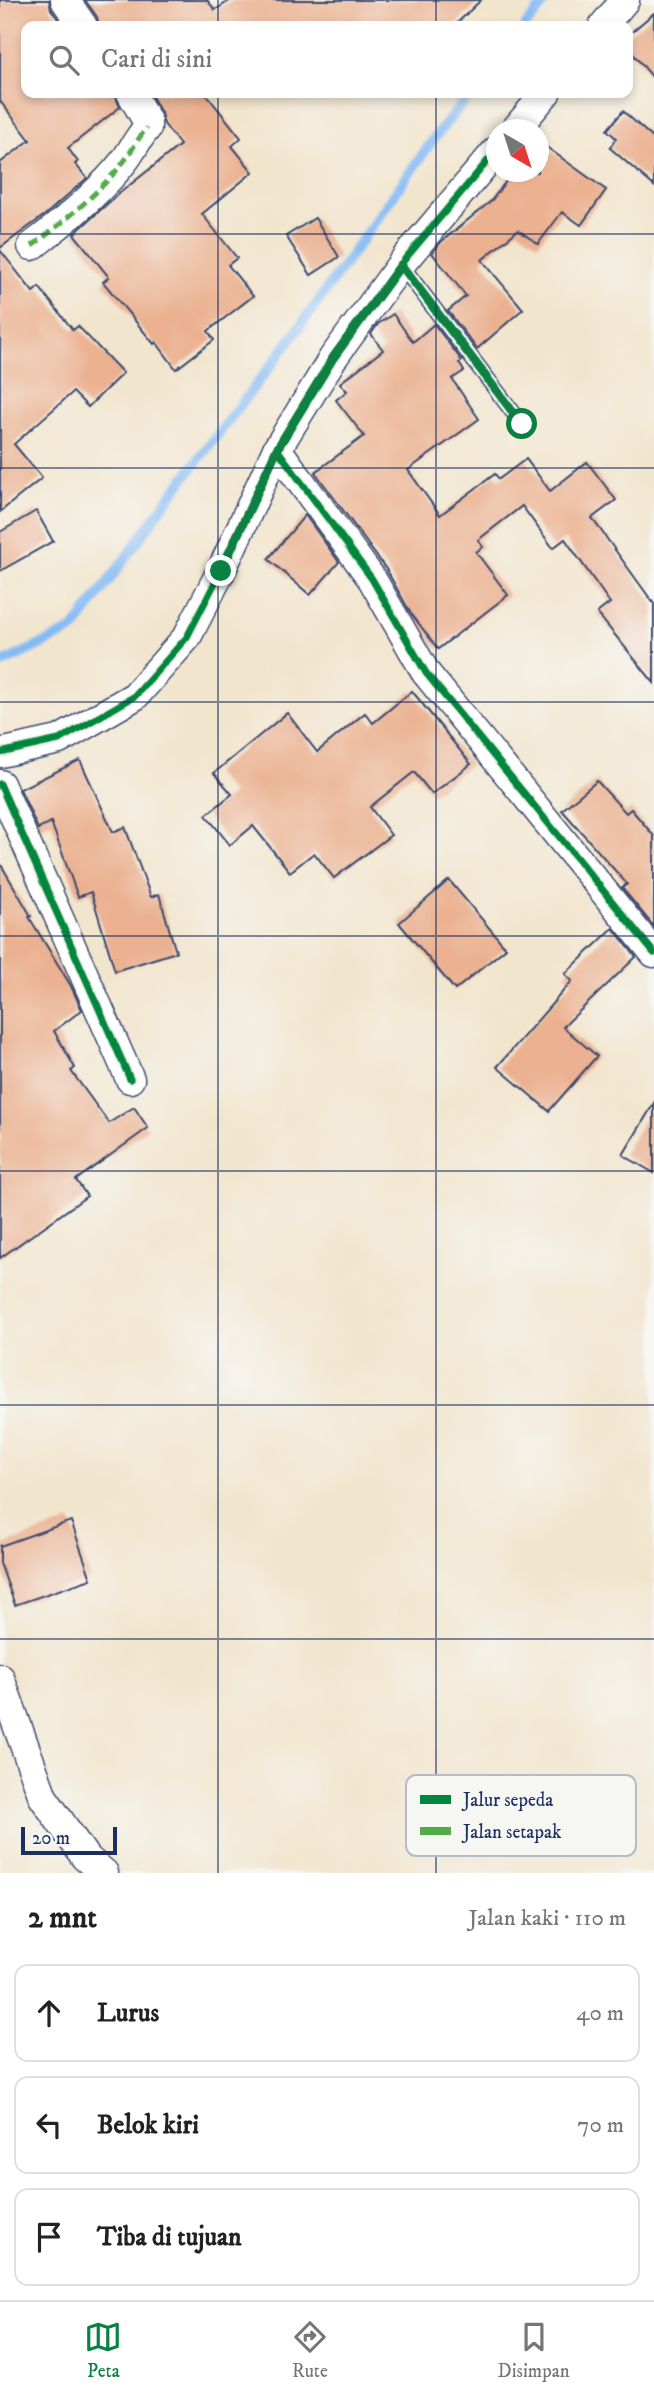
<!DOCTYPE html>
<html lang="id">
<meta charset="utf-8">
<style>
:root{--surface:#fff;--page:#f6f6f6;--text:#222;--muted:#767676;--line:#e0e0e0;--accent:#0b8043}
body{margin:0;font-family:"IM FELL DW Pica",serif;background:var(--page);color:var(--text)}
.compass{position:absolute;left:486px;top:119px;width:63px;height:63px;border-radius:50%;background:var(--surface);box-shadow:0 4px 10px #0003;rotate:141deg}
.scale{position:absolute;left:21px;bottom:18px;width:96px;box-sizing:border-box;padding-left:7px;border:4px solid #1b2f5e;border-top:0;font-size:19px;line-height:24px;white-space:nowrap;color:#1b2f5e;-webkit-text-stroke:5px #f6f6f2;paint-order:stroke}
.stop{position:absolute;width:21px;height:21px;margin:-16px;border:5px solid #0b8043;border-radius:50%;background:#fff}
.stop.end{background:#0b8043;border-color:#fff;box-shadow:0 2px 7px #0008}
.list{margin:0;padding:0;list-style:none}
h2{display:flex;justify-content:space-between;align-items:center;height:91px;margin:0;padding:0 28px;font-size:30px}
h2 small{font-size:23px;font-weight:400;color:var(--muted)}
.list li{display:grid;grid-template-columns:46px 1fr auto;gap:21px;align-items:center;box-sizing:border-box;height:98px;margin:0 14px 14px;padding:0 14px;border:2px solid var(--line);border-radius:14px}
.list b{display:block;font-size:26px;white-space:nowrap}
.list em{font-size:23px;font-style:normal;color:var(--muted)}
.icon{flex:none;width:38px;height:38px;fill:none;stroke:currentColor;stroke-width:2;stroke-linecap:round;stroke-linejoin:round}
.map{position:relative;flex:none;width:654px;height:1873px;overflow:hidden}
.search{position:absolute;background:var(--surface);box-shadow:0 4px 10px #0003;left:21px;right:21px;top:21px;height:77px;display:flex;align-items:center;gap:18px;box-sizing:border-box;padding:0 24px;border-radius:14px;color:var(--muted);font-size:26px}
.sheet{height:427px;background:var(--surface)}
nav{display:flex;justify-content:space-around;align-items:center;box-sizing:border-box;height:98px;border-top:2px solid var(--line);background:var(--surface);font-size:19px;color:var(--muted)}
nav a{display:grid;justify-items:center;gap:4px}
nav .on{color:var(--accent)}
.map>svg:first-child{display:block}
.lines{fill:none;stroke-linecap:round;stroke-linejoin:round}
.stream{stroke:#85bbf4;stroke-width:10}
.building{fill:#ebb190}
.service-casing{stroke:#3b4a6f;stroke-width:17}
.minor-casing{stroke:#3b4a6f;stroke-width:31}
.service{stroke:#fff;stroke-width:14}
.minor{stroke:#fff;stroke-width:28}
.quiet{stroke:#52ab49;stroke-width:5;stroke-dasharray:10 5;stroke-linecap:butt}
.cycleway-casing{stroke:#f6f6f2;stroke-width:11}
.cycleway{stroke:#00873e;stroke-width:7}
.route{stroke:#0b8043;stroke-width:9}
.grid{fill:none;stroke:#1b2f5e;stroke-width:2;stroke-opacity:0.55}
.key{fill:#f6f6f2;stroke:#b4bac6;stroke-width:2}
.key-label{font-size:19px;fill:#1b2f5e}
</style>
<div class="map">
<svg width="654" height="1873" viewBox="0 0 654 1873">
<rect width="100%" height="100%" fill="#f6f6f2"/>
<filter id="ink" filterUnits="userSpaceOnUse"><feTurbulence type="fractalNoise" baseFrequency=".0143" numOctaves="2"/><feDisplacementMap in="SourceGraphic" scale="14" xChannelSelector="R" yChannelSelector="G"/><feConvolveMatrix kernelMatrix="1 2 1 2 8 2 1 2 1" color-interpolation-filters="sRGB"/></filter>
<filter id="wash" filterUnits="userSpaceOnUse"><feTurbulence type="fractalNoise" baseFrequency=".00686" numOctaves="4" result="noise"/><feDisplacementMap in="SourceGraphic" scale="28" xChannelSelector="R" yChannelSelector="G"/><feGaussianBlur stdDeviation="1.57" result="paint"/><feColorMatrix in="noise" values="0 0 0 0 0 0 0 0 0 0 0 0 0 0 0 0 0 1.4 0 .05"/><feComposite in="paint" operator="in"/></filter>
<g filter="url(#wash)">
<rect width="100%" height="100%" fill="#f2e5ce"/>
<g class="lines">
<g class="stream">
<polyline points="525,26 547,0"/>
<polyline points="0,664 74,629 169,498 292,338 435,137 471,93"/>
</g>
</g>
<g id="blocks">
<g class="building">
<polygon points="0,0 49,0 51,9 63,26 26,26 26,93 114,93 120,107 68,148 78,162 75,164 87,178 46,214 0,248 0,163 30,140 0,101"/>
<polygon points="85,0 207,0 215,10 231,0 481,0 454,26 99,26 97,17"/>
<polygon points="654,13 654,79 628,48 628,35"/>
<polygon points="150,93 205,93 241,138 232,146 253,172 202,214 237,258 228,265 253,296 208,331 214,340 176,369 156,342 154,344 103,282 109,277 74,234 116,196 180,145 164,124 161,113"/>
<polygon points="623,111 654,139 654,186 610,148 616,138 607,130"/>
<polygon points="538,141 606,190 581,225 562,212 538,244 518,230 482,260 523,309 477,349 448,311 466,296 432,253 441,242 491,201 513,172 538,172"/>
<polygon points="315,218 339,257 311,275 286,236"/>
<polygon points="0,250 33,292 39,287 73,330 78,326 123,373 88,407 73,392 14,444 42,478 0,512"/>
<polygon points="393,314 413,342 434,324 462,361 459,363 464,371 452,379 479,419 408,470 440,515 495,474 499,479 526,459 550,491 587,462 616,500 592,518 654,604 654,683 597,613 610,603 565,539 553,548 522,506 478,540 483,547 476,552 508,595 438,649 410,612 386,569 315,472 364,436 336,400 347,391 340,383 383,350 371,334 378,324"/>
<polygon points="36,511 53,541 0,571 0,532"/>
<polygon points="305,515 339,562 310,595 268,559"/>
<polygon points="412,691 471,764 432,794 414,772 370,807 391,835 334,878 314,853 290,872 253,826 230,845 206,815 232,794 214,773 287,713 317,752 365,713 373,723"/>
<polygon points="80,760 113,832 125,827 151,897 159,894 176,952 115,971 91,892 78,897 51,822 38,829 20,789"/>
<polygon points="597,781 626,813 631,809 654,836 654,927 622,888 627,884 562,810"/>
<polygon points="0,863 31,916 29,917 71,986 82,1010 54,1031 75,1068 71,1071 109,1123 134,1107 148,1128 76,1180 87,1196 0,1258"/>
<polygon points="449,880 506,948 455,990 399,923"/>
<polygon points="613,928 636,957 563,1027 597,1056 549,1111 497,1067 572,981 565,974"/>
<polygon points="654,1103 654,1173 623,1155"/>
<polygon points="71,1521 91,1579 15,1605 0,1563 0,1546"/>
</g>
</g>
</g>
<g filter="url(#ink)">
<use href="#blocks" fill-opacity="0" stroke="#3b4a6f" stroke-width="2"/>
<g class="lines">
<defs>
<polyline id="service" points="401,265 522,424"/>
<g id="minor">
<polyline points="65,0 83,26"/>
<polyline points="603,26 625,0"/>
<polyline points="515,130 546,93"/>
<path d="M32 246C65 221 100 192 125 160 133 149 138 138 147 128V121L131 93"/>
<polyline points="277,449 372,579 426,673 654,953"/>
<polyline points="0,753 59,740 135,696 187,637 221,571 277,449 333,358 405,259 496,151"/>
<polyline points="0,784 130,1079"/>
<polyline points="0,1678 43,1797 85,1857 104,1873"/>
</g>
</defs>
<use href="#service" class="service-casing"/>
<use href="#minor" class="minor-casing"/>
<use href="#service" class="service"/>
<use href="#minor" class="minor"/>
<path class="quiet" d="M32 246C65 221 100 192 125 160 133 149 138 138 147 128"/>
<defs>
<g id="cycleway">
<polyline points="277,449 372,579 426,673 654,953"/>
<polyline points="0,753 59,740 135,696 187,637 221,571 277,449 333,358 405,259 496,151"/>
<polyline points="0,784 130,1079"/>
</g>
</defs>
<use href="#cycleway" class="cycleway-casing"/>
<use href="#cycleway" class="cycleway"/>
</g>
</g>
<g class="lines" filter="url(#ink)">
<polyline class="route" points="221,571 277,449 333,358 401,265 522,424"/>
</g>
<path class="grid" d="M218 0V26M436 0V26M218 93V1873M436 93V1873M0 234H654M0 468H654M0 702H654M0 936H654M0 1171H654M0 1405H654M0 1639H654"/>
<rect x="406" y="1775" width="230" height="81" rx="10" class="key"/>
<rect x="420" y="1795" width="31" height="9" fill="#00873e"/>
<rect x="420" y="1827" width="31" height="8" fill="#52ab49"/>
<g class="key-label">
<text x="463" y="1806">Jalur sepeda</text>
<text x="463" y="1838">Jalan setapak</text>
</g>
</svg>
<svg class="compass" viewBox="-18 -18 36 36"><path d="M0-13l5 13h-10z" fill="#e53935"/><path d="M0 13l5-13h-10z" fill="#767676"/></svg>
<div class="scale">20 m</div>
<div class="stop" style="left:522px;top:424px"></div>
<div class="stop end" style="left:221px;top:571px"></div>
<div class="search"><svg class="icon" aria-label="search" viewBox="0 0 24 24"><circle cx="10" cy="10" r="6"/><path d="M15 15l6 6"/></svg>Cari di sini</div>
</div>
<section class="sheet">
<h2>2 mnt<small>Jalan kaki · 110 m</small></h2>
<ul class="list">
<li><svg class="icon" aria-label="ahead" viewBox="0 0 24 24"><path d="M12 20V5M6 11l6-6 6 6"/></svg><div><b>Lurus</b></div><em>40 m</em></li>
<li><svg class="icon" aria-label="left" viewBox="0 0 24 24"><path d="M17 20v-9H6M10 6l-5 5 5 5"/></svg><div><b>Belok kiri</b></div><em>70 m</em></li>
<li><svg class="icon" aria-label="arrive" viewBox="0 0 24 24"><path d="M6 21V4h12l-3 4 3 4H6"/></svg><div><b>Tiba di tujuan</b></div></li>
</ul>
</section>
<nav>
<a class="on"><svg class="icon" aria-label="map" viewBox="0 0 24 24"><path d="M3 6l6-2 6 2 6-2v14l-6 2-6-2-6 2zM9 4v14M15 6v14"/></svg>Peta</a>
<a><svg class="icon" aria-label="directions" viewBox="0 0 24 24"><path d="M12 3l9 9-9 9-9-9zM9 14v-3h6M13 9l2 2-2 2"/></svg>Rute</a>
<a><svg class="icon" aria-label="saved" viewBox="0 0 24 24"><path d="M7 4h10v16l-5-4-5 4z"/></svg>Disimpan</a>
</nav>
